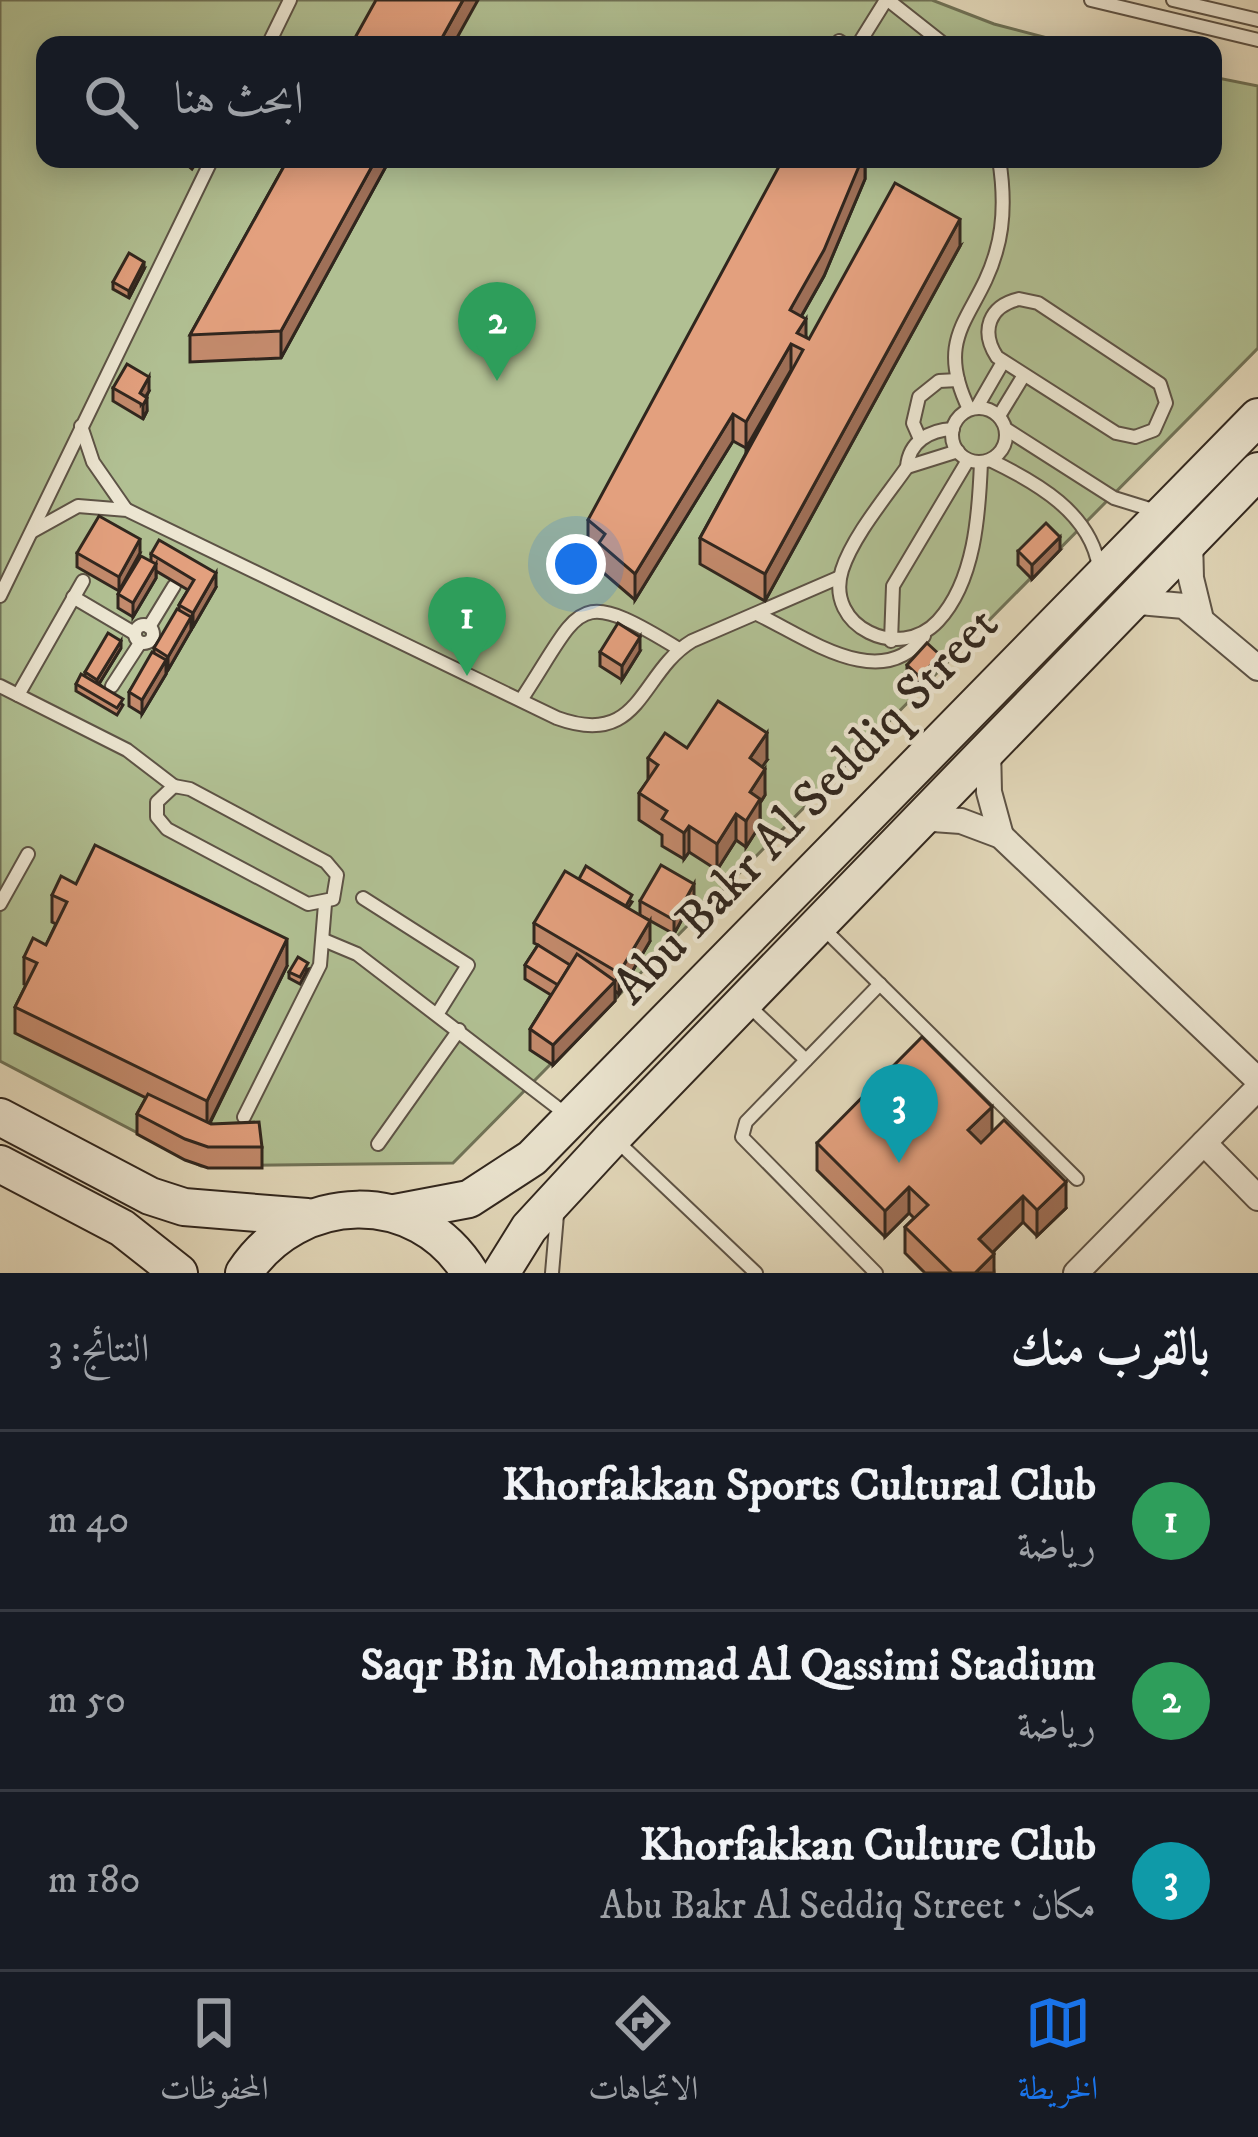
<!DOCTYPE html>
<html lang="ar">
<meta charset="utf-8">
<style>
:root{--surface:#171b24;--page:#242831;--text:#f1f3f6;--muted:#9ea1a6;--line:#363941;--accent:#1a73e8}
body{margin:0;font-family:"IM FELL DW Pica",Amiri,serif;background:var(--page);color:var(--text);direction:rtl}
.you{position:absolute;left:576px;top:564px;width:42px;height:42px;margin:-30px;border:9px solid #fff;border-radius:50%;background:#1a73e8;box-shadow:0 0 0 18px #1a73e833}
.badge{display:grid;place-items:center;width:78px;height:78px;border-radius:50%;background:var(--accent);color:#fff;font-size:39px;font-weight:700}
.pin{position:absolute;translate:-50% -99px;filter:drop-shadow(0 3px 6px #0008)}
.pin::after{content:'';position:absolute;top:63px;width:42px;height:36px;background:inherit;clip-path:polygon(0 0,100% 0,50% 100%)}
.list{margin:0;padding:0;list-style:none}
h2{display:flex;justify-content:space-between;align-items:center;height:156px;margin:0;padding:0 48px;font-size:51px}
h2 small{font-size:39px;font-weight:400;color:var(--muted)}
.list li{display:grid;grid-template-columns:78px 1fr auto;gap:36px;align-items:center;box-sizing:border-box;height:180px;padding:0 48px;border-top:3px solid var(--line)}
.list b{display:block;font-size:45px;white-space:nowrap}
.list p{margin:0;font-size:39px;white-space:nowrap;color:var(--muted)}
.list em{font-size:39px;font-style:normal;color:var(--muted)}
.icon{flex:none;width:66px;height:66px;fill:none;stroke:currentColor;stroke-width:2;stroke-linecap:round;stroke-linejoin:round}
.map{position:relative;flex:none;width:1258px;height:1273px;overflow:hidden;direction:ltr}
.search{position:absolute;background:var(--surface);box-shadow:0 6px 30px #0003;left:36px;right:36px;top:36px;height:132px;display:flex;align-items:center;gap:30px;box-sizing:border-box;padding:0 42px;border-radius:24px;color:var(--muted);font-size:45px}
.sheet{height:696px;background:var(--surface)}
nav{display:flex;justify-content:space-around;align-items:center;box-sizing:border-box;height:168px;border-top:3px solid var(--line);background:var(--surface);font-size:33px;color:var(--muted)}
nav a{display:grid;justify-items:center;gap:6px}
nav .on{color:var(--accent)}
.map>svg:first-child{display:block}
.green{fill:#b1c093;stroke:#707358;stroke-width:3}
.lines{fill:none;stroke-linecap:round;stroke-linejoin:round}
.service-casing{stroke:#5d5346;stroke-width:16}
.minor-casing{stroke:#5d5346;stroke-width:28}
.secondary-casing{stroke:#30261e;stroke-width:40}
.service{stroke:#ede7d3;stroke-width:12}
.minor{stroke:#ede7d3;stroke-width:24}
.secondary{stroke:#ede7d3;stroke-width:36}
.wall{fill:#c38a6c;stroke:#30261e;stroke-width:3}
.shaded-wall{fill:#9f7058;stroke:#30261e;stroke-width:3}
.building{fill:#e3a07e;stroke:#30261e;stroke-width:3}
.labels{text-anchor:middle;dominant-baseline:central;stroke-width:9;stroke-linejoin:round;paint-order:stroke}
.street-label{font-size:51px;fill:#30261e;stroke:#ede7d3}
</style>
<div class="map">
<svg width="1258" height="1273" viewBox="0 0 1258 1273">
<rect width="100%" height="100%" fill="#e4dabc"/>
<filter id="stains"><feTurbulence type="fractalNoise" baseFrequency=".00167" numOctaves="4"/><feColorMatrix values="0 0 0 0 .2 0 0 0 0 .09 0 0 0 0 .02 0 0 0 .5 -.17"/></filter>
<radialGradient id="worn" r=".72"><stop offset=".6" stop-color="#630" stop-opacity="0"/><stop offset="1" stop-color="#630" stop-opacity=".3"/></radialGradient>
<polygon class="green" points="0,0 932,0 994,24 1074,45 45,45 45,159 1213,159 1213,77 1258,86 1258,348 453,1163 201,1166 0,1061"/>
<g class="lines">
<defs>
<g id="service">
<polyline points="888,0 945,45"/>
<polyline points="1091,0 1258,40"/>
<polyline points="1173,0 1258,20"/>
<polyline points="839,41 845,45"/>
<polyline points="268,45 290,0"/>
<polyline points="858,45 886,0"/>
<path d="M1019 299 1038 303 1160 384 1166 403 1154 430 1135 437 1116 433 997 357C980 331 989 306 1019 299Z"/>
<polyline points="977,407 1003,362"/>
<circle cx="979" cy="435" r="27"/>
<path d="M969 409C932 333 978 317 996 252 1005 222 1004 190 999 159"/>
<polyline points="999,416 1024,375"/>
<polyline points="81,426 93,462 125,508"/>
<path d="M953 429C929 430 909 442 907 467 886 497 853 536 842 570 824 627 900 662 938 621 975 581 979 514 981 462"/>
<polyline points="1006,429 1114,498 1156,511"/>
<polyline points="920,439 913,423 919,397 939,381 958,380"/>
<path d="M990 460C1036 482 1091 513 1099 568"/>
<polyline points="907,467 958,451"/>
<path d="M33 531 78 506 127 510 557 718C642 749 639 673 692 641L840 577"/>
<polyline points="0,596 212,159"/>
<polyline points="73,597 134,633"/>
<path d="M759 615C807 638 882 694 924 636"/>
<circle cx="144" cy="634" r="9"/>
<polyline points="149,627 174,586"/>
<polyline points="891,641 893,586 968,460"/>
<polyline points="0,686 127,750 174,786"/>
<polyline points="112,686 140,643"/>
<polyline points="18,695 83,581"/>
<path d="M521 700C583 606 573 584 679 649"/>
<polygon points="174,786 190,789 326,862 337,875 333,899 308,904 167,829 157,817 157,802"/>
<polyline points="363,898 468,965 438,1013"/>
<polyline points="0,904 28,854"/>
<polyline points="822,927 1077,1179"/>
<polyline points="326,941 357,954 567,1115"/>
<polyline points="746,1003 806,1060"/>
<polyline points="244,1117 320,965 325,904"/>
<polyline points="617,1141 756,1273"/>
<polyline points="378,1144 459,1030"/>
<polyline points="552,1273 557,1215"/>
<polyline points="876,1273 742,1137 746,1122 880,984"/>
</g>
<g id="minor">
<polyline points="1190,539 1191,578 1200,615"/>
<polyline points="1128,601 1184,606 1258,668"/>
<polyline points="988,746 989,792 1001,836"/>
<polyline points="919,818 961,821 1001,836 1258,1080"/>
<polyline points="1204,1143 1258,1198"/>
<polyline points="1076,1273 1258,1088"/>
</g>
<g id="secondary">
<polyline points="0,1117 150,1196 184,1207 307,1217"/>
<polyline points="0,1164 122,1228 179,1273"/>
<polyline points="395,1213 469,1199 532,1158 1258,417"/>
<path d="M244 1273C298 1191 417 1186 470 1273"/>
<polyline points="501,1273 529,1228 613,1137 1258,471"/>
</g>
</defs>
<use href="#service" class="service-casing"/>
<use href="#minor" class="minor-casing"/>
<use href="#secondary" class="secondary-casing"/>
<use href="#service" class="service"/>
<use href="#minor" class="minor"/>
<use href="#secondary" class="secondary"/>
</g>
<g class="wall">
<polygon points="288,159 390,159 281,358 190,362 190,335"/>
<polygon points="865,159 865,179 824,276 801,317 806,337 809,339 960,246 765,601 700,564 700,538 791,370 746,448 733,441 635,600 599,569 599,556 588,546 588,520"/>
<polygon points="144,269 129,298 113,289 113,282"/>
<polygon points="113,388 149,391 146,397 147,411 143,419 113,401"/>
<polygon points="1060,550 1032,579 1018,565 1018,551"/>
<polygon points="77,553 140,553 119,591 77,567"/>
<polygon points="151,554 216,587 193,627 191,626 191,630 168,670 166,669 166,674 142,714 129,706 129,692 154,654 154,648 179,610 179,605 188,590 156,571 156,578 133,617 118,608 118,594 151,561"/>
<polygon points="121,648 99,684 123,705 117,715 76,691 76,684 85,676 85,672"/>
<polygon points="640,651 622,680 600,666 600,652"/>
<polygon points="940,662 920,684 907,672 907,665"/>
<polygon points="687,748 767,760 762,766 765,795 760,803 760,825 746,847 736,840 717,870 689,852 684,859 662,846 662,835 639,820 639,793 648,780 648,758"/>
<polygon points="579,879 632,902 628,908 650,941 619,994 615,991 615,1001 553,1065 530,1050 530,1029 551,995 525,979 525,965 538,945 534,943 534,923"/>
<polygon points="76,884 287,966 210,1123 262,1147 262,1168 208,1168 185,1160 137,1134 137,1114 146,1098 15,1033 15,1007 26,985 24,984 24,957 46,945 56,924 52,922 52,895"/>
<polygon points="694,897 674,934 640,915 640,901"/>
<polygon points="308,969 300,984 289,978 289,972"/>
<polygon points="992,1133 1066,1208 1037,1236 1023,1222 992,1253 994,1273 925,1273 905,1253 905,1227 914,1218 909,1213 885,1237 817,1170 817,1143"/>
</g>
<g class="shaded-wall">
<polygon points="463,0 478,0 453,45 438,45"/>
<polygon points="376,159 390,159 281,358 281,331"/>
<polygon points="862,159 865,159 865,179 824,276 790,336 790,310"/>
<polygon points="960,219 960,246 765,601 765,574"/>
<polygon points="144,262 144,269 129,298 129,291"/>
<polygon points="806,319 806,346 797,333"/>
<polygon points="791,344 791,370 746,448 746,422"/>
<polygon points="149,377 149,391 141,404 140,393"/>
<polygon points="147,398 147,411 143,419 143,405"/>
<polygon points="733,414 733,441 635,600 635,574"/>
<polygon points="1060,537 1060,550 1032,579 1032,565"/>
<polygon points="140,539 140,553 119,591 119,577"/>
<polygon points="156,564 156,578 133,617 133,603"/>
<polygon points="216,573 216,587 193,627 193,613"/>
<polygon points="191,617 191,630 168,670 168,657"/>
<polygon points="640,637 640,651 622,680 622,666"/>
<polygon points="121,641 121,648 97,687 97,680"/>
<polygon points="940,655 940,662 920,684 920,677"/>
<polygon points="166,660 166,674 142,714 142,700"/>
<polygon points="767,733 767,760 750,785 750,758"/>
<polygon points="765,769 765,795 760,803 760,825 746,847 746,821 750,792"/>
<polygon points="736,814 736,840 717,870 717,844"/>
<polygon points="689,826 689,852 684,859 684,833"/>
<polygon points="694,884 694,897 674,934 674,920"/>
<polygon points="650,921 650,941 619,994 619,973"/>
<polygon points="287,939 287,966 207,1128 207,1101"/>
<polygon points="615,981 615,1001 553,1065 553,1045"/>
<polygon points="992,1107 992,1133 968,1157 968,1130"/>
<polygon points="1066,1182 1066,1208 1037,1236 1037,1210"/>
<polygon points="909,1187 909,1213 885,1237 885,1211"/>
<polygon points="1023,1196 1023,1222 979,1266 979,1239"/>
<polygon points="994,1254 994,1273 975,1273"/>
</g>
<g class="building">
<polygon points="376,0 463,0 438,45 351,45"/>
<polygon points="1060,38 1073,45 1056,45"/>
<polygon points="188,159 199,159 192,169 185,163"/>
<polygon points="288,159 376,159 281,331 190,335"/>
<polygon points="783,159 862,159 824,250 790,310 806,319 797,333 809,339 895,183 960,219 765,574 700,538 803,350 791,344 746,422 733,414 635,574 599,543 605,534 588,520"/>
<polygon points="129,253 144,262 129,291 113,282"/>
<polygon points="127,364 149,377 140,393 147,398 143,405 113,388"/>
<polygon points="99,516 140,539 119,577 77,553"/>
<polygon points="1046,523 1060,537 1032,565 1018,551"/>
<polygon points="159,540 216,573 193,613 179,605 194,580 151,554"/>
<polygon points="141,556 156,564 133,603 118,594"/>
<polygon points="177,609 191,617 168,657 154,648"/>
<polygon points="618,623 640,637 622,666 600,652"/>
<polygon points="108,633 121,641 97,680 85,672"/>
<polygon points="927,643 940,655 920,677 907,665"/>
<polygon points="152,652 166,660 142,700 129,692"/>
<polygon points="81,674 123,699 117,708 76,684"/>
<polygon points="718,701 767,733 750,758 765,769 750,792 760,799 746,821 736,814 717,844 689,826 684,833 662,819 667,811 639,793 658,765 648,758 665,733 687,748"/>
<polygon points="95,845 287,939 207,1101 15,1007 37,963 24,957 33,938 46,945 67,902 52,895 61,876 76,884"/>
<polygon points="661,865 694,884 674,920 640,901"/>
<polygon points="586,866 632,895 626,906 579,879"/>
<polygon points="565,871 650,921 619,973 534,923"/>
<polygon points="538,945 570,965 558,985 525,965"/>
<polygon points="577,954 615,981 553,1045 530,1029"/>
<polygon points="298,957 308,963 300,977 289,972"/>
<polygon points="922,1037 992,1107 968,1130 981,1143 1004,1120 1066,1182 1037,1210 1023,1196 979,1239 994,1254 975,1273 952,1273 905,1227 928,1205 909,1187 885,1211 817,1143"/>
<polygon points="148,1094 211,1124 259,1122 262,1147 208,1147 185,1139 137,1114"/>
</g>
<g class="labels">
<g class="street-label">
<text transform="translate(806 806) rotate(-46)">Abu Bakr Al Seddiq Street</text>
</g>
</g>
<rect width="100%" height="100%" filter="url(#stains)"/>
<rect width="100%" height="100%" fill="url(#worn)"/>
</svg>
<div class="you"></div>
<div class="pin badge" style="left:467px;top:676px;background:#2e9e5b">1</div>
<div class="pin badge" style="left:497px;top:381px;background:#2e9e5b">2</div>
<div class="pin badge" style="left:899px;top:1163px;background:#0f9aa8">3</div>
<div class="search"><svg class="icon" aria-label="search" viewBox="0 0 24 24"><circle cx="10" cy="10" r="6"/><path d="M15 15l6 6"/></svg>ابحث هنا</div>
</div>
<section class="sheet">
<h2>بالقرب منك<small>النتائج: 3</small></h2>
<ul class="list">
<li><span class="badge" style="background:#2e9e5b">1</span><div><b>Khorfakkan Sports Cultural Club</b><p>رياضة</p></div><em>40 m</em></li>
<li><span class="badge" style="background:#2e9e5b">2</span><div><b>Saqr Bin Mohammad Al Qassimi Stadium</b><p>رياضة</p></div><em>50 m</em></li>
<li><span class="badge" style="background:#0f9aa8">3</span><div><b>Khorfakkan Culture Club</b><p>مكان · Abu Bakr Al Seddiq Street</p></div><em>180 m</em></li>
</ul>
</section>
<nav>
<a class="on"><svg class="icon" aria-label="map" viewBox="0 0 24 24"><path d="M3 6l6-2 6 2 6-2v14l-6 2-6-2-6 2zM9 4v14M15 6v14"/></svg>الخريطة</a>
<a><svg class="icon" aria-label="directions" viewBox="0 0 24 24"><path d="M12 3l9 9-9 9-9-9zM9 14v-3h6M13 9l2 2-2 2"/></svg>الاتجاهات</a>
<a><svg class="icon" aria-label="saved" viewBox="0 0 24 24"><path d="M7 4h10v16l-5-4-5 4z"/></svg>المحفوظات</a>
</nav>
